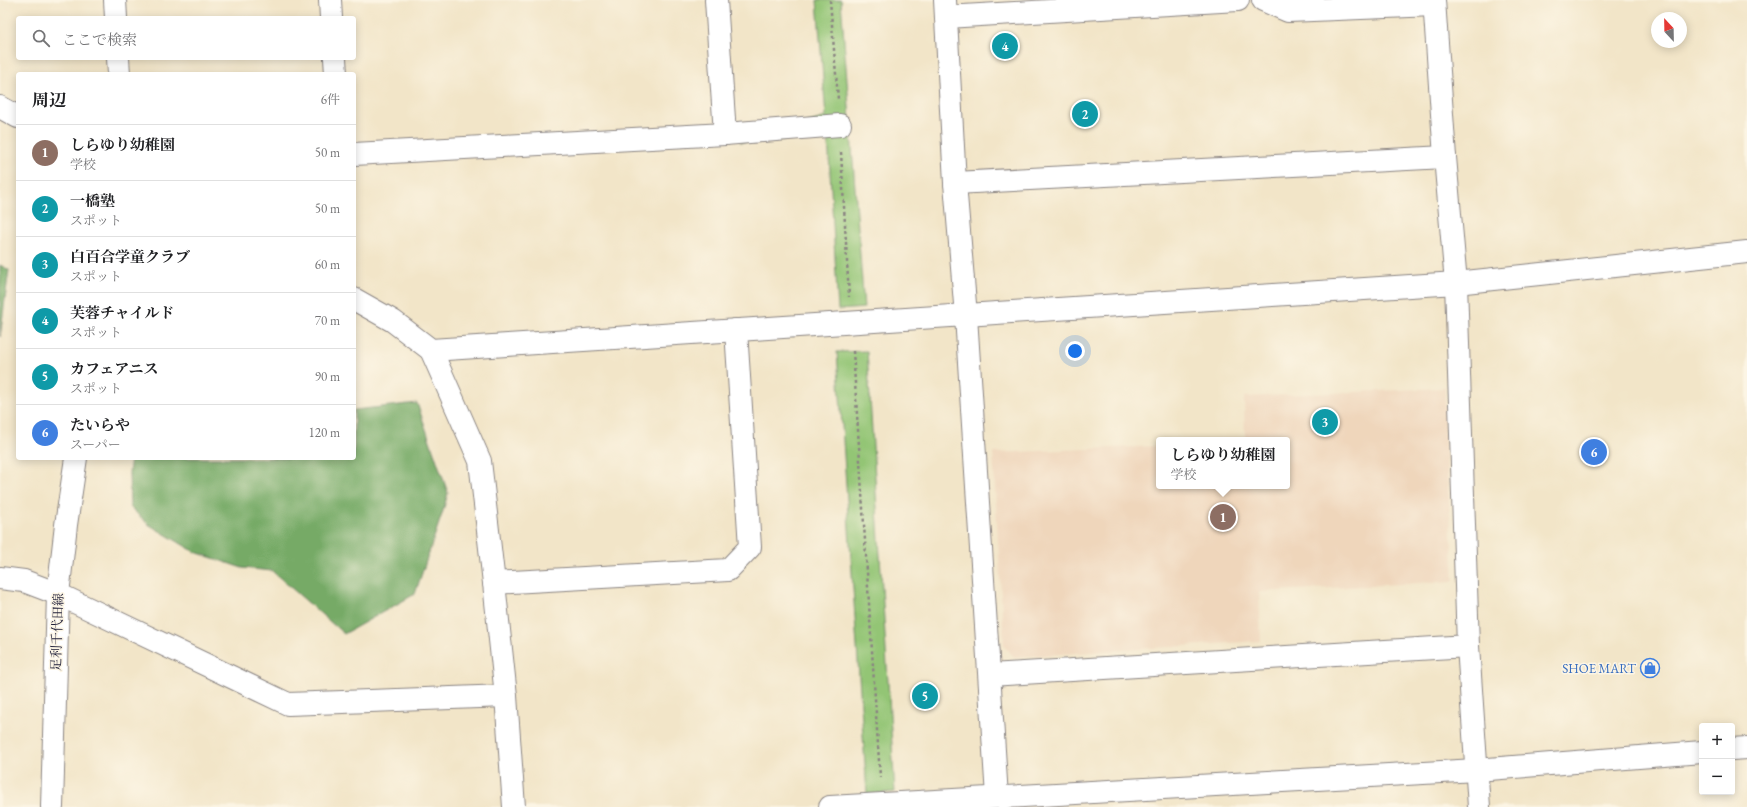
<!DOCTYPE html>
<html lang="ja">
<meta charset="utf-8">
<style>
:root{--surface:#fff;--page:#f2f2f2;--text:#202124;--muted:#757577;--line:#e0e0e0;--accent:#0b8043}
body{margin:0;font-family:"EB Garamond","Noto Serif JP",serif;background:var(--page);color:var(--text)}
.controls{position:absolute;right:12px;bottom:12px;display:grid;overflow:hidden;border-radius:4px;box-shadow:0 2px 10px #0003}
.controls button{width:36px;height:36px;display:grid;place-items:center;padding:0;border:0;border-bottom:1px solid var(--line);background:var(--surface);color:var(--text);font:20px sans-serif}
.compass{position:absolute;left:1651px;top:12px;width:36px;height:36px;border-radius:50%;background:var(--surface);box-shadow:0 2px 10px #0003;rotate:338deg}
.you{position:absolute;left:1075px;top:351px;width:14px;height:14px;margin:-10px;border:3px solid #fff;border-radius:50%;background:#1a73e8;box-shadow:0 0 0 6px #1a73e833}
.badge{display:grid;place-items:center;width:26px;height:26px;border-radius:50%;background:var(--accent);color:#fff;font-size:13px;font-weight:700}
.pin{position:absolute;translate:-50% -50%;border:2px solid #fff;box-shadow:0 1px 4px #0006}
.popup{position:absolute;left:1156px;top:437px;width:134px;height:52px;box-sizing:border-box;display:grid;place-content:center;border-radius:4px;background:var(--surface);filter:drop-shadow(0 1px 3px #0005);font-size:13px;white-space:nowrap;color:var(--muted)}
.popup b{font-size:15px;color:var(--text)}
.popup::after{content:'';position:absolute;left:50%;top:100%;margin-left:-8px;border:8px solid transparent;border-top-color:var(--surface)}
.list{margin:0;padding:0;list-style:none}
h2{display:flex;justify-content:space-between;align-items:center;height:52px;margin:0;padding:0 16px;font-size:17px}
h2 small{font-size:13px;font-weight:400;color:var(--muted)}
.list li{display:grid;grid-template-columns:26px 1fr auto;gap:12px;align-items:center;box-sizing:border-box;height:56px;padding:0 16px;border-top:1px solid var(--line)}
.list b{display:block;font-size:15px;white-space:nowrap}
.list p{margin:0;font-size:13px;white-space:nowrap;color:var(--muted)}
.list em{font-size:13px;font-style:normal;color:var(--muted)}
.icon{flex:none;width:22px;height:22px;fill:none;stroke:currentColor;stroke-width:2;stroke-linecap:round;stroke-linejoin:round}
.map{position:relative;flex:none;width:1747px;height:807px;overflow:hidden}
.search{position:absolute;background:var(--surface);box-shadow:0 2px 10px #0003;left:16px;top:16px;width:340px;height:44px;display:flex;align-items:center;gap:10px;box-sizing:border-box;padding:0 14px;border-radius:4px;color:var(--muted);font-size:15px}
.panel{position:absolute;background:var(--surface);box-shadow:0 2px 10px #0003;left:16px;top:72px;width:340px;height:388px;border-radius:4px}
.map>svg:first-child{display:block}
.built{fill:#efd6bb}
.green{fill:#93c575;stroke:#5a7458}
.forest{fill:#76aa66;stroke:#4c6650}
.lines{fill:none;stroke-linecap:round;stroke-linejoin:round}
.minor-casing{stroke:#8a8482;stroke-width:24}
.major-casing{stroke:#8a8482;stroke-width:24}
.path{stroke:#8a8482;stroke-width:2.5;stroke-dasharray:3 3;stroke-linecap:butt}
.minor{stroke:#fff;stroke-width:22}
.major{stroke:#fff;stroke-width:22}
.labels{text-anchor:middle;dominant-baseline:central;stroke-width:3;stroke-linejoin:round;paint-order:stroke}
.street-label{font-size:13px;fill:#22223b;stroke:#fcf5e5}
.shop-label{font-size:13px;fill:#366cbe;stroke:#fcf5e5;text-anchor:end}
</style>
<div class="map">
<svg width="1747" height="807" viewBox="0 0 1747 807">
<rect width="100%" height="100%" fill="#fcf5e5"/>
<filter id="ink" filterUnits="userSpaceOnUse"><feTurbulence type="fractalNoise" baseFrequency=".025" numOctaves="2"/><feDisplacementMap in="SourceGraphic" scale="8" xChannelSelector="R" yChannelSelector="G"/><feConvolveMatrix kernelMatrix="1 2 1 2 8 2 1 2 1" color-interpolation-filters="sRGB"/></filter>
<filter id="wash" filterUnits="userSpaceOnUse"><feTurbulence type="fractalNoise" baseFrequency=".012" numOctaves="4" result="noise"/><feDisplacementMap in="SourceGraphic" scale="16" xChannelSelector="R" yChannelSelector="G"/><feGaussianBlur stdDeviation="0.9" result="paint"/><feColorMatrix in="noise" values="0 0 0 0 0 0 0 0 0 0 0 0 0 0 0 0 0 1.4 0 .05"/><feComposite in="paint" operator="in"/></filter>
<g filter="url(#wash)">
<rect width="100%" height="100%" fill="#f2e5c8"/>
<polygon class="built" points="1445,388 1445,441 1454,581 1259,592 1261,641 1014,657 1004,646 993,453 1159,446 1159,486 1287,486 1287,440 1245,440 1244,397"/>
<g class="green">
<polygon points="817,0 841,0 864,308 838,310 828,137 740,142 826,117"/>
<polygon points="867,351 895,792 867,794 837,352"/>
</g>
<g class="forest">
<polygon points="0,265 9,270 0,337"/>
<polygon points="417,403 448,493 443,511 415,594 344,634 272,571 242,568 195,552 148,524 130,507 129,473 131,458 354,458 354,410"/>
</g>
</g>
<g filter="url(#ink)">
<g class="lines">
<defs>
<g id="minor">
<polyline points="330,0 331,18"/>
<polyline points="716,0 725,134"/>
<polyline points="945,0 955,183 966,316 997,797"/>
<polyline points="1263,0 1288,11 1434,5"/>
<polyline points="1434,0 1445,157 1456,283 1468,646 1479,807"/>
<polyline points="946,17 1238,0"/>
<polyline points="335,58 336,74"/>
<polyline points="0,107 18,117"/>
<polyline points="354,154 725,134 840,125"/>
<polyline points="955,183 1445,157"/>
<polyline points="354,299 393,321 431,350 1456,283 1747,252"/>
<polyline points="431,350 480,461 494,583 506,696 514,807"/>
<polyline points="0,578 24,581 58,594 288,704 506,696"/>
<polyline points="494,583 728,570 750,547 736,330"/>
<polyline points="990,675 1468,646"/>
<polyline points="1732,749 1747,748"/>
<polyline points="830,807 1476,770 1702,752"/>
</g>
<g id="major">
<polyline points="115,0 116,18"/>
<polyline points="118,58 119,74"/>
<polyline points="52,807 58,594 66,525 76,458"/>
</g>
</defs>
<use href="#minor" class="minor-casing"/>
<use href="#major" class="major-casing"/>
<g class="path">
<polyline points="830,0 838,99"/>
<polyline points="841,152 849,297"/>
<polyline points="853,351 880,777"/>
</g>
<use href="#minor" class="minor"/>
<use href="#major" class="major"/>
</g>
</g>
<defs>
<symbol id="shop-ring" viewBox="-11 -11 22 22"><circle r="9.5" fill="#fcf5e5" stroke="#3f7fe0" stroke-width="1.5"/><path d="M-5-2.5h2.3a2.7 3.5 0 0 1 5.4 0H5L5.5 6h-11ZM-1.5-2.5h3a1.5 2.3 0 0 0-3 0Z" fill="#3f7fe0"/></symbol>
</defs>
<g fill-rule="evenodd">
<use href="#shop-ring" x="1639" y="657" width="22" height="22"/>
</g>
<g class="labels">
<g class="street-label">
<text transform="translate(57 632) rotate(-88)">足利千代田線</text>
</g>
<g class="shop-label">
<text x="1636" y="668">SHOE MART</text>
</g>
</g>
</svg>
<div class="controls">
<button>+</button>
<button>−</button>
</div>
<svg class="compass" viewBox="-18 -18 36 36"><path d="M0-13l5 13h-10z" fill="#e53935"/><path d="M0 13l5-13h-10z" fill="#757577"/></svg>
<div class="you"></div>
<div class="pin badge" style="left:1223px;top:517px;background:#8d6e63">1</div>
<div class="popup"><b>しらゆり幼稚園</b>学校</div>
<div class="pin badge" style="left:1085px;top:114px;background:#0f9aa8">2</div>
<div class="pin badge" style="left:1325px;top:422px;background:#0f9aa8">3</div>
<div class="pin badge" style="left:1005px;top:46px;background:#0f9aa8">4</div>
<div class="pin badge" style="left:925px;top:696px;background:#0f9aa8">5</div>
<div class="pin badge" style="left:1594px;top:452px;background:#3f7fe0">6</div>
<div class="search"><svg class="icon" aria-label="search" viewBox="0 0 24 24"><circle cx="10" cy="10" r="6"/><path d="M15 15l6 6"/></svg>ここで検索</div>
<section class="panel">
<h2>周辺<small>6件</small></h2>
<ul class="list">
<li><span class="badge" style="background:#8d6e63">1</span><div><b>しらゆり幼稚園</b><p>学校</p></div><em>50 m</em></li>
<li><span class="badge" style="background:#0f9aa8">2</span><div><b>一橋塾</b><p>スポット</p></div><em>50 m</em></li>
<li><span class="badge" style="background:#0f9aa8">3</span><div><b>白百合学童クラブ</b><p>スポット</p></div><em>60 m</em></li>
<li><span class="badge" style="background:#0f9aa8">4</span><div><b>芙蓉チャイルド</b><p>スポット</p></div><em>70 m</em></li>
<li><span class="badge" style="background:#0f9aa8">5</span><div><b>カフェアニス</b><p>スポット</p></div><em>90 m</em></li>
<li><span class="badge" style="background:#3f7fe0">6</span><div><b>たいらや</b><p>スーパー</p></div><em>120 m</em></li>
</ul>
</section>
</div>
